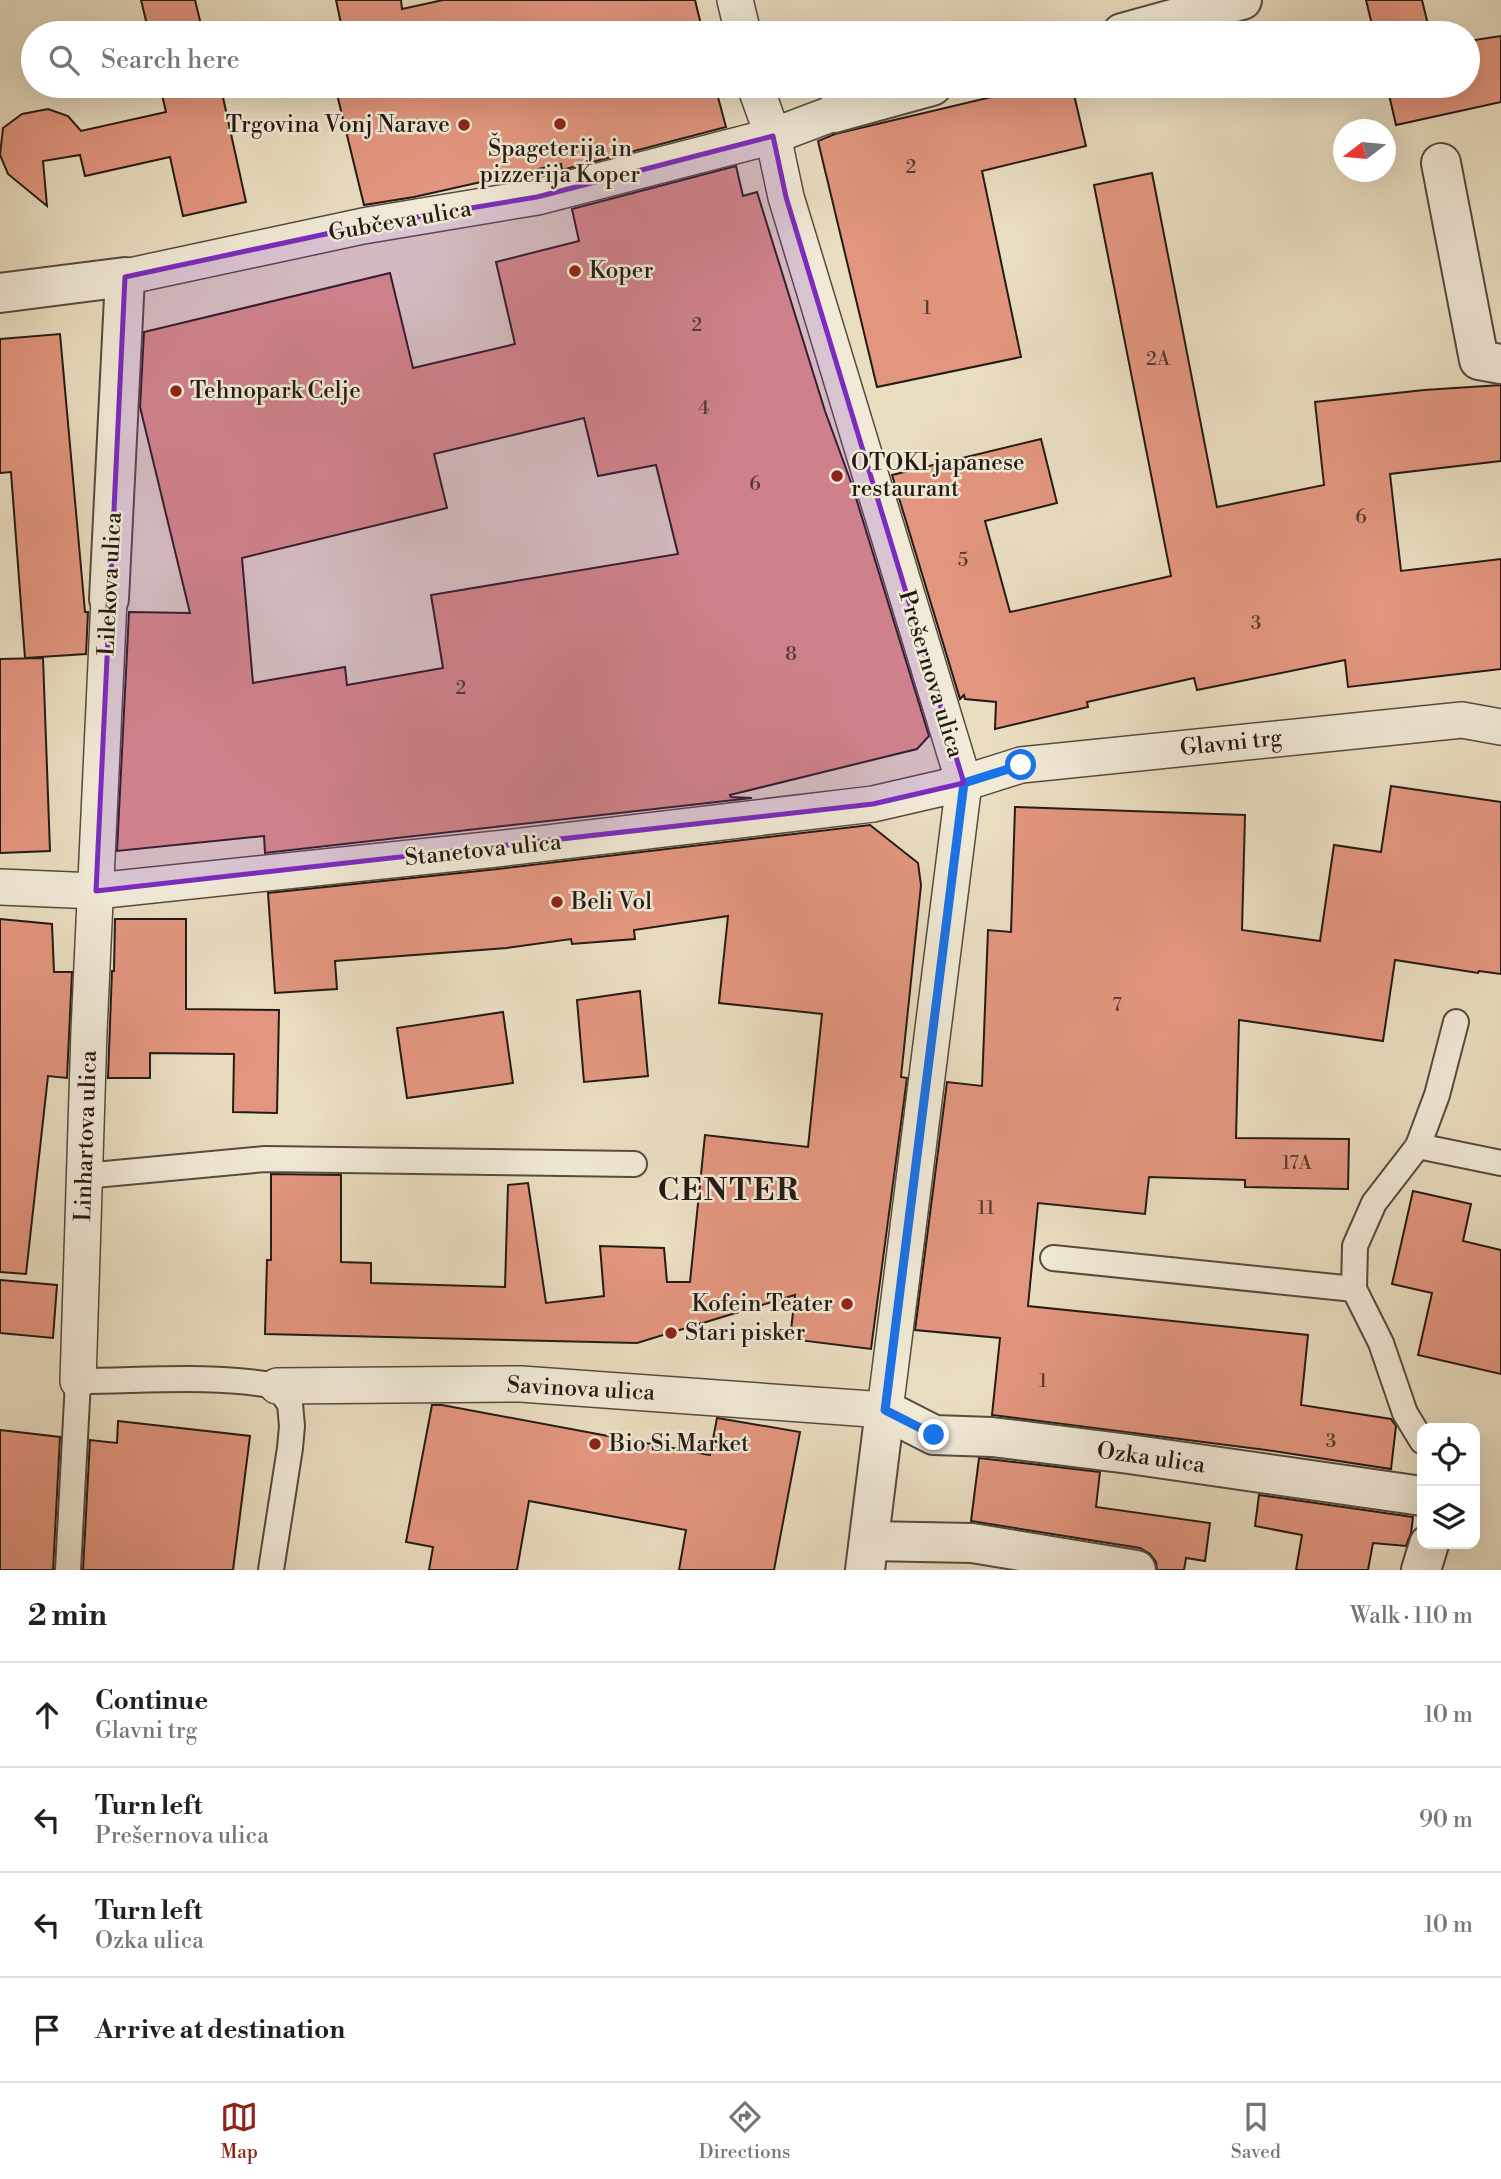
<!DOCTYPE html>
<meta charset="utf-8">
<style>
:root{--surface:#fff;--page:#f6f6f6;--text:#202124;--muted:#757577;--line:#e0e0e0;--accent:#8f2418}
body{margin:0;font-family:"Libre Bodoni",serif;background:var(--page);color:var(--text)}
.controls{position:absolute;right:21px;bottom:21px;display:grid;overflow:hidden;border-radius:14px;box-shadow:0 7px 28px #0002}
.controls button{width:63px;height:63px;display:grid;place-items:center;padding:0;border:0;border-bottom:2px solid var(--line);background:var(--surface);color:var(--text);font:35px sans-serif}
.compass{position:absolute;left:1333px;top:119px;width:63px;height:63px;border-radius:50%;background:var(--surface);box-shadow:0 7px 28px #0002;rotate:254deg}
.stop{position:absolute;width:21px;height:21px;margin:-16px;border:5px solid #1a73e8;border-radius:50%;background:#fff}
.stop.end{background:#1a73e8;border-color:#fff;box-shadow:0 2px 7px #0008}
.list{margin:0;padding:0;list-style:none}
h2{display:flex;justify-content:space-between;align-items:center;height:91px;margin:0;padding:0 28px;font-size:30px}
h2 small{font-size:23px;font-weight:400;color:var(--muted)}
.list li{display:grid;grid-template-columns:46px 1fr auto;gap:21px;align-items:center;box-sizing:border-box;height:105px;padding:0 28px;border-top:2px solid var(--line)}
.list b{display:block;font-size:26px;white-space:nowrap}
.list p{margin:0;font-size:23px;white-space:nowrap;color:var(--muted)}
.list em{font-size:23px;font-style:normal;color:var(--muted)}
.icon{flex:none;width:38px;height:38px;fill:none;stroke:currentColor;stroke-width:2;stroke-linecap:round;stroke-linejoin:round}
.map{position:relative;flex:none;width:1501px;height:1570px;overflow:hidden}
.search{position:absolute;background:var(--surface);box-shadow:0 7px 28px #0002;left:21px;right:21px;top:21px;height:77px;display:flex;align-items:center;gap:18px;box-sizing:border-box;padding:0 24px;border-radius:38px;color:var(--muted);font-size:26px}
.sheet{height:511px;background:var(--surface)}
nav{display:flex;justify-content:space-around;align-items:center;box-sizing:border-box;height:98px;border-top:2px solid var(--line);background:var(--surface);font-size:19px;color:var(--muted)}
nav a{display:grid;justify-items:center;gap:4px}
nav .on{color:var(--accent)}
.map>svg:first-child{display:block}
.building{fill:#e3967f;stroke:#251a15;stroke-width:2;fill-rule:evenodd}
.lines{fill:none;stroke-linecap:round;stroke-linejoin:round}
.service-casing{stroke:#564b40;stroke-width:28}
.pedestrian-casing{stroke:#564b40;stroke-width:38}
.minor-casing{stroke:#564b40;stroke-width:42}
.service{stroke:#f1ead7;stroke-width:24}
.pedestrian{stroke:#f1ead7;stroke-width:35}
.minor{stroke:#f1ead7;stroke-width:38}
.route{stroke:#1a73e8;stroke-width:9}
.marked{fill:#7b2cbf;fill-opacity:0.2;stroke:#7b2cbf;stroke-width:5;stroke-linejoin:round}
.poi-dot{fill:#8f2418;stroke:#f1ead7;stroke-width:2.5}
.labels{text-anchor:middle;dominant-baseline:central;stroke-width:5;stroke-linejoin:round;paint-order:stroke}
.number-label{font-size:19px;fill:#543930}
.poi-label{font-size:23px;fill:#251a15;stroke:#f1ead7;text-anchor:start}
.street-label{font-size:23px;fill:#251a15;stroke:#f1ead7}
.district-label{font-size:30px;font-weight:bold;letter-spacing:2px;fill:#251a15;stroke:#f1ead7}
</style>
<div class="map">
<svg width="1501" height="1570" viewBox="0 0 1501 1570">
<rect width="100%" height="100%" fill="#eadec1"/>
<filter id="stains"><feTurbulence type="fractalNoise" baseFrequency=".00286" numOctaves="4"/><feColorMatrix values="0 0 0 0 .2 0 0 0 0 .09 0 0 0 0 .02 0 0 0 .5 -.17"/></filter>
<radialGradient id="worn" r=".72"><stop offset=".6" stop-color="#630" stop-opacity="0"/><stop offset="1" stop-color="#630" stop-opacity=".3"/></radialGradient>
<g class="building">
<polygon points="141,0 195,0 203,33 149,33"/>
<polygon points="336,0 401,0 402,9 443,0 695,0 703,33 343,33"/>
<polygon points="1366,0 1422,0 1430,33 1374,33"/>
<polygon points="1501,36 1501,102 1396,125 1387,86 1468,86 1468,41"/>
<polygon points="160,86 214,86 216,94 222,93 246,202 183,216 170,157 85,176 80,155 43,161 47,206 8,174 0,155 3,128 22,114 48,109 68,116 81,131 166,112"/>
<polygon points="335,86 715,86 726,127 562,170 561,164 414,197 364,205"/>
<polygon points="1038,86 1072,86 1086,146 982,171 1021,357 877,387 818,141 835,134"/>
<path d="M736 166 743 196 757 192 825 411 852 485 929 736 917 749 730 795 731 797 752 798 265 853 264 836 117 851 129 612 190 613 140 407 144 332 390 273 413 368 515 344 496 262 579 241 572 209ZM584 418 598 476 656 465 678 554 431 595 443 668 347 685 345 667 253 683 242 558 447 508 434 454Z"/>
<polygon points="1152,173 1217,507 1324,485 1315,402 1424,390 1501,385 1501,461 1390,474 1401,571 1501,559 1501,669 1348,687 1345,660 1197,690 1194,678 1087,702 1088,707 995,729 996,702 965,699 964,695 960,699 892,475 1041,439 1057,503 985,521 1010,612 1171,576 1094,185"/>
<polygon points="60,334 85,612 88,612 86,654 25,658 11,472 0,473 0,339"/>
<polygon points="43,658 50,851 0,853 0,659"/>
<polygon points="1391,786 1501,802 1501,974 1479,971 1478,973 1395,960 1383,1041 1239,1020 1236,1138 1349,1139 1348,1189 1245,1187 1245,1180 1149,1177 1145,1214 1038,1203 1028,1306 1308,1335 1301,1405 1391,1419 1396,1426 1391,1469 1266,1450 992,1415 1000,1338 915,1330 947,1082 982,1086 988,930 1011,932 1015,807 1245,815 1242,930 1320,941 1334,845 1381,852"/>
<polygon points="870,825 918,863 921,885 901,1077 907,1078 871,1349 790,1339 795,1295 637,1343 265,1334 267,1260 271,1260 271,1174 341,1175 341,1262 371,1263 371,1283 505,1287 508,1185 528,1183 546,1303 604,1296 600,1246 664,1248 667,1282 690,1282 705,1135 808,1147 822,1014 719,1003 728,916 634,930 635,939 572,944 571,939 507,948 335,961 337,989 275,993 268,893 498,869"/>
<polygon points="0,919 52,924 54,972 72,972 67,1078 48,1076 26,1274 0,1272"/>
<polygon points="115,919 186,919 186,1009 279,1010 277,1113 233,1112 234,1054 150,1053 150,1078 108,1078 112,971 114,971"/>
<polygon points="640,991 648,1076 584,1082 577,1000"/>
<polygon points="503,1012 513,1083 407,1098 397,1028"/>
<polygon points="1413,1191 1471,1204 1463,1241 1501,1250 1501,1374 1418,1355 1432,1293 1392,1284"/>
<polygon points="0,1280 57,1285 53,1338 0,1333"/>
<polygon points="432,1405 442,1405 710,1455 717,1418 800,1432 774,1570 679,1570 686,1530 529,1501 517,1570 429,1570 433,1547 406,1542"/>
<polygon points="118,1421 250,1436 233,1570 83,1570 90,1440 117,1443"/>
<polygon points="0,1430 60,1437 53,1570 0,1570"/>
<polygon points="979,1458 1100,1472 1096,1507 1210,1523 1205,1561 1186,1558 1184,1570 1157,1570 1156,1562 1150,1554 1140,1548 971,1521"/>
<polygon points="1259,1495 1413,1517 1411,1533 1406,1546 1373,1543 1368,1570 1296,1570 1302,1535 1255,1526"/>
</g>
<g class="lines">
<defs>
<g id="service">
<polyline points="1418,1146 1501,1163"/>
<polyline points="84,1176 265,1159 634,1164"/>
<polyline points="1053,1258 1354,1289"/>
<polyline points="1422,1441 1405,1413 1381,1343 1354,1289 1355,1246 1374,1203 1418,1146 1437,1095 1456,1022"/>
<path d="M68 1570 78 1381C143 1381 212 1374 277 1386L290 1404 292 1426 290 1448 271 1570"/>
</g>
<g id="pedestrian">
<polyline points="735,0 743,33"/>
<polyline points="125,277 363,226 537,197 773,136 834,113"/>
<polyline points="0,887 96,891 496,849 873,804 964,783 1021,765 1462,720 1501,727"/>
<polyline points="78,1381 89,1031 109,599"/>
<polyline points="277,1386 521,1384 885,1410 964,783 786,197 773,136 755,86"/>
</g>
<g id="minor">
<polyline points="1122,33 1242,0"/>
<polyline points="834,113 932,86"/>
<polyline points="1441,163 1479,360 1501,364"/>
<polyline points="0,293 125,277 109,599"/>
<polyline points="869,1541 972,1543 1136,1570"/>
<polyline points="865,1570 885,1410 934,1435 992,1437 1129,1454 1422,1496"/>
<polyline points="1421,1570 1429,1544"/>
</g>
</defs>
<use href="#service" class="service-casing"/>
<use href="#pedestrian" class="pedestrian-casing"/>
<use href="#minor" class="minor-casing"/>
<use href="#service" class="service"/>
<use href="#pedestrian" class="pedestrian"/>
<use href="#minor" class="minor"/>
</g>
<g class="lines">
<polyline class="route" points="934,1435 885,1410 964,783 1021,765"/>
</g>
<path class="marked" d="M773 136 786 197 964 783 873 804 96 891 125 277 363 226 537 197Z"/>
<g class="poi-dot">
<circle cx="560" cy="124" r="7"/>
<circle cx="464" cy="125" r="7"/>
<circle cx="575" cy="271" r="7"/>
<circle cx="176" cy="391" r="7"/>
<circle cx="837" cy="476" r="7"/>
<circle cx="557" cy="902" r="7"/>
<circle cx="847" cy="1304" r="7"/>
<circle cx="671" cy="1333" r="7"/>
<circle cx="595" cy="1444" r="7"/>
</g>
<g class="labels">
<g class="number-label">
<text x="911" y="167">2</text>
<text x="927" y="308">1</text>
<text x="697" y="325">2</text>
<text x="1158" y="359">2A</text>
<text x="704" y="408">4</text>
<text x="755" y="484">6</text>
<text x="1361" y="517">6</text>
<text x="963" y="560">5</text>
<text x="1256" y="623">3</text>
<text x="791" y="654">8</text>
<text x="461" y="688">2</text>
<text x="1117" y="1005">7</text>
<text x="1297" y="1163">17A</text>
<text x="986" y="1208">11</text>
<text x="1043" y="1381">1</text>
<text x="1331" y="1441">3</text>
</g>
<g class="poi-label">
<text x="450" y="125" text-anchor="end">Trgovina Vonj Narave</text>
<text x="560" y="149" text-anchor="middle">Špageterija in<tspan x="560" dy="26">pizzerija Koper</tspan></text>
<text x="589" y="271">Koper</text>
<text x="190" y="391">Tehnopark Celje</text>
<text x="851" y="463">OTOKI japanese<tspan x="851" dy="26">restaurant</tspan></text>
<text x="571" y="902">Beli Vol</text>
<text x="833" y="1304" text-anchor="end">Kofein Teater</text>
<text x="685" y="1333">Stari pisker</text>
<text x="609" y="1444">Bio Si Market</text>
</g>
<g class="street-label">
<text transform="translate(400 221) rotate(-10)">Gubčeva ulica</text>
<text transform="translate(110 584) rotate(-87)">Lilekova ulica</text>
<text transform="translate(931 674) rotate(73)">Prešernova ulica</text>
<text transform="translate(1231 743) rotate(-6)">Glavni trg</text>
<text transform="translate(483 850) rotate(-6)">Stanetova ulica</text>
<text transform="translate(86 1136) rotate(-88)">Linhartova ulica</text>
<text transform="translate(581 1389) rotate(3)">Savinova ulica</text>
<text transform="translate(1151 1458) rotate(8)">Ozka ulica</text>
</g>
<g class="district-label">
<text x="729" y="1191">CENTER</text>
</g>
</g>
<rect width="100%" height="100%" filter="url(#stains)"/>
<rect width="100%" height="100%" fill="url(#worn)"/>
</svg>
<div class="controls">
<button><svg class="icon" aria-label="locate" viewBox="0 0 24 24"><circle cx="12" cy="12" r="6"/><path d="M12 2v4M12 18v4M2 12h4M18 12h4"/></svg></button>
<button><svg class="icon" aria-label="layers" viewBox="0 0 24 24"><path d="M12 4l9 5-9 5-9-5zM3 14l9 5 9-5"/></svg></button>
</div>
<svg class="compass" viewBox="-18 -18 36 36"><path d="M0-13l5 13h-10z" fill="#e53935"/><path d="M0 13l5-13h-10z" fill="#757577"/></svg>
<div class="stop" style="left:1021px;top:765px"></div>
<div class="stop end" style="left:934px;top:1435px"></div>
<div class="search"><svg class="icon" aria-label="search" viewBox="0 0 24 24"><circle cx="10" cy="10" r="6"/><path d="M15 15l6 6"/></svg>Search here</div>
</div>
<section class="sheet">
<h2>2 min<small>Walk · 110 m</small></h2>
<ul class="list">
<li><svg class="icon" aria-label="ahead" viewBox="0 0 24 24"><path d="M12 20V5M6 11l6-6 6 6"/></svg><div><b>Continue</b><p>Glavni trg</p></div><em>10 m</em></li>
<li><svg class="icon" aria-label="left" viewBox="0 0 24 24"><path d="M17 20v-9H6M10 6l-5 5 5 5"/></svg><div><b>Turn left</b><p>Prešernova ulica</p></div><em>90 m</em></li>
<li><svg class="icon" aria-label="left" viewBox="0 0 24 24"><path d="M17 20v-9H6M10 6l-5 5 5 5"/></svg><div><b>Turn left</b><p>Ozka ulica</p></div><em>10 m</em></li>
<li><svg class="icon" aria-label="arrive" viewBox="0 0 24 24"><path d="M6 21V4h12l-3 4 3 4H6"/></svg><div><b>Arrive at destination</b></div></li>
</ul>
</section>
<nav>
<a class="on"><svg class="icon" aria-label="map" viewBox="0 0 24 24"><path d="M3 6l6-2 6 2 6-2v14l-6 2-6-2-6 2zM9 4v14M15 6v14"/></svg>Map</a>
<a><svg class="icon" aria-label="directions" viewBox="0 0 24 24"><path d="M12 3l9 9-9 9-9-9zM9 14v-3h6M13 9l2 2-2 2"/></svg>Directions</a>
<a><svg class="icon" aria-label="saved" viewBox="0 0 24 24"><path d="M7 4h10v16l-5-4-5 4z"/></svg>Saved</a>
</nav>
